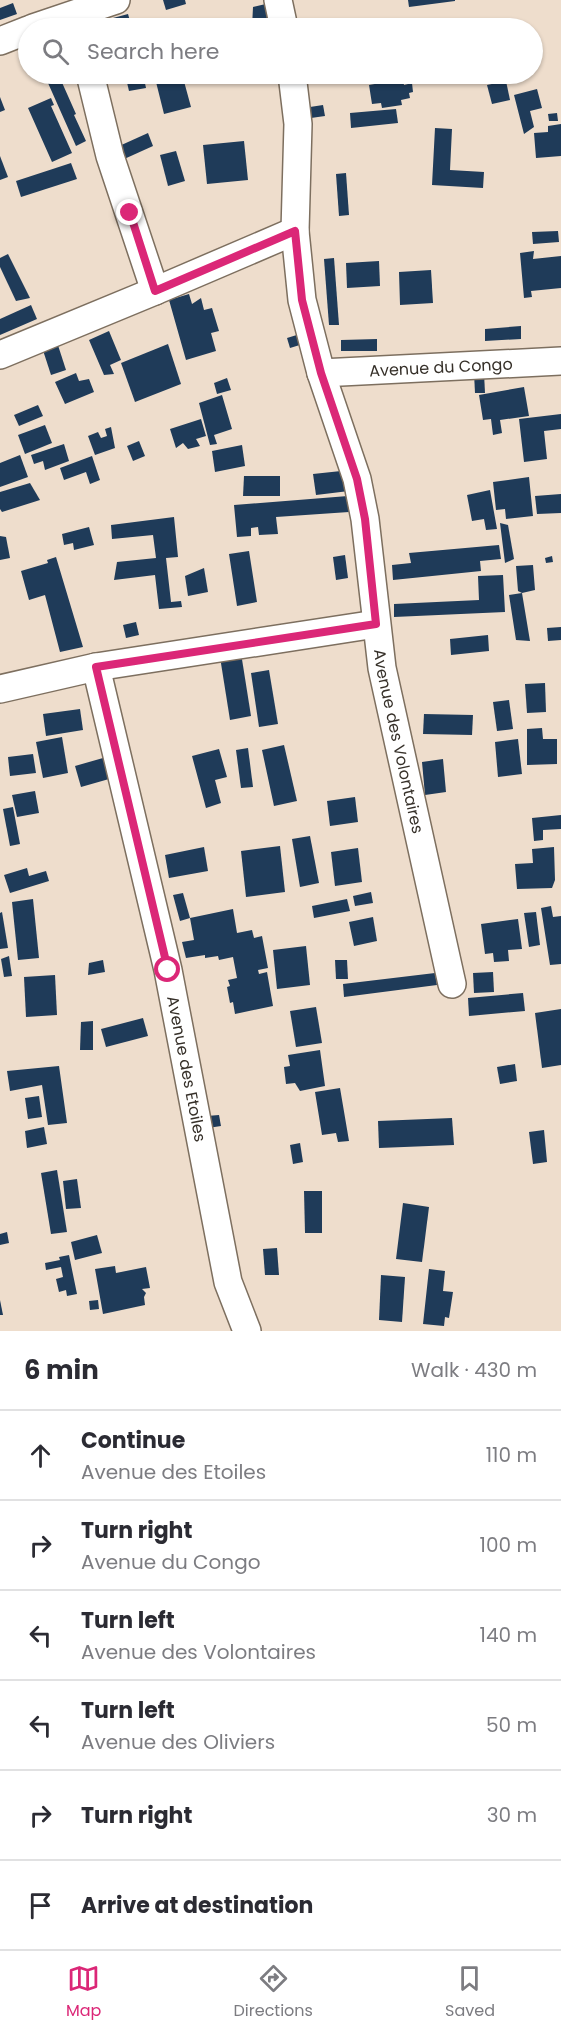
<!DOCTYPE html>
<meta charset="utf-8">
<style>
:root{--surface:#fff;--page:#f7f7f7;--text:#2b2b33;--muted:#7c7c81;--line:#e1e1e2;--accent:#db2777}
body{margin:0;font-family:Poppins,sans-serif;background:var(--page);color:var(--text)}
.stop{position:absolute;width:18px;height:18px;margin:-14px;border:4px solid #db2777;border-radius:50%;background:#fff}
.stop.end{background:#db2777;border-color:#fff;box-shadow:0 2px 6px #0008}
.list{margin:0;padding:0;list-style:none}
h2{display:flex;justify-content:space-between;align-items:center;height:78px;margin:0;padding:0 24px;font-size:26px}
h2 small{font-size:20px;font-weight:400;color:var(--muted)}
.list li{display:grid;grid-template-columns:39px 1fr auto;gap:18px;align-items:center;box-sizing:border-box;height:90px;padding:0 24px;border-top:2px solid var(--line)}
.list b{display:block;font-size:22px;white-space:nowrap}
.list p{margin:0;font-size:20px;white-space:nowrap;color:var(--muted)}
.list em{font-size:20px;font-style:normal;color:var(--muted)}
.icon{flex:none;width:33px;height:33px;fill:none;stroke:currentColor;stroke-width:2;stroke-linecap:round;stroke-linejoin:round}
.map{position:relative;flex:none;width:561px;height:1331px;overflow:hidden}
.search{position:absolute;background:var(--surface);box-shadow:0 2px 4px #0004;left:18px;right:18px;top:18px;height:66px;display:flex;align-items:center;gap:15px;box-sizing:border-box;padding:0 21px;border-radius:33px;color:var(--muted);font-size:22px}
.sheet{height:618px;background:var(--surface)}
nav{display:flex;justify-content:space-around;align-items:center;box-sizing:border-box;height:84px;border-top:2px solid var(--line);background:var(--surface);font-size:16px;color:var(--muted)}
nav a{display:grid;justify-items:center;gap:3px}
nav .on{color:var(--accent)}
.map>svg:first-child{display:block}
.building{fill:#1f3b59}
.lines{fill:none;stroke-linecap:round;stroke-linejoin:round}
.minor-casing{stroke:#7d6f5f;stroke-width:30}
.minor{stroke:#fff;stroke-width:27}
.route{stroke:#db2777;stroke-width:8}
.labels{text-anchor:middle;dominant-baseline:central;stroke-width:6;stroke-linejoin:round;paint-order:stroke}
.street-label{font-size:16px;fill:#363029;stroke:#fbebd9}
</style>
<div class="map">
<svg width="561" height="1331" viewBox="0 0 561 1331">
<rect width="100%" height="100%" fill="#edc"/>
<g class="building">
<polygon points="163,0 185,0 186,4 166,10"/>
<polygon points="408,0 455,0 455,1 409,7"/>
<polygon points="13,3 17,14 0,20 0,8"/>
<polygon points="270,3 276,28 261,28 260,26 252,27 253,7"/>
<polygon points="128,14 132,28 117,28 113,18"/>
<polygon points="401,20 402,28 371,28 371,25"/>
<polygon points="456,20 485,23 484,28 455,28"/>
<polygon points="44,74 65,74 47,82"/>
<polygon points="125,74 143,74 146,88 129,91"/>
<polygon points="154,74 182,74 191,107 164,114"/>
<polygon points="365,74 389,74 389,75 366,78"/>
<polygon points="474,74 487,74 488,78 475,80"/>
<polygon points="60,78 76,114 74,115 86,141 76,146 48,83"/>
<polygon points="403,79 404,85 412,83 413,92 409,93 410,98 401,100 402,105 382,108 381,103 372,104 369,85"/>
<polygon points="506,81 510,100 492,104 487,85"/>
<polygon points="537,89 542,108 530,111 534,127 524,134 514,95"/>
<polygon points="0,97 5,110 0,112"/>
<polygon points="51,98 54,105 51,106 72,153 52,162 28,108"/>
<polygon points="323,105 325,116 311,118 310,107"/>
<polygon points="396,109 398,123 351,128 350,113"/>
<polygon points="557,113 558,121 549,121 548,114"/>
<polygon points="561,124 561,156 536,158 534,133 548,132 548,126"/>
<polygon points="435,128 452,129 450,170 484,172 483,188 432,185"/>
<polygon points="148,133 153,146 122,160 117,147"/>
<polygon points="244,141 248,180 207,184 203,145"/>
<polygon points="176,151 185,181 168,186 160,155"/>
<polygon points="0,156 8,177 0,180"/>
<polygon points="71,163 77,179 21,197 16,181"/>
<polygon points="346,173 349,215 339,216 336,174"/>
<polygon points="558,231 559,242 533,244 532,232"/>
<polygon points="534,251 533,259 561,256 561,288 531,291 532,297 524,298 520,253"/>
<polygon points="8,254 30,298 16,301 0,267 0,258"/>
<polygon points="334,258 339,325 329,325 324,259"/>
<polygon points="379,261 380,286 347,288 346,263"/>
<polygon points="431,270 433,303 400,305 399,272"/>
<polygon points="189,294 192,304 201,298 204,310 212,308 219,331 211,333 216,351 186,360 169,300"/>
<polygon points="31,305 37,319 0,335 0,319"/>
<polygon points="521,326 521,339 485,341 485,329"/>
<polygon points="109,331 121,360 110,365 114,374 104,375 89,340"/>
<polygon points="300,334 303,344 290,348 287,338"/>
<polygon points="55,336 66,370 51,375 40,341"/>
<polygon points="377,339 377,351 341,351 341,340"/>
<polygon points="168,344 181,384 135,402 121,363"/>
<polygon points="76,373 79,381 89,379 94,392 65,404 55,382"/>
<polygon points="474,373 484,373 485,393 475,393"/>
<polygon points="227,378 231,390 217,394 214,383"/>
<polygon points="524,387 529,416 500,420 502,433 493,435 491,419 483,420 479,395"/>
<polygon points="222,395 232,429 214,435 217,444 210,445 199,403"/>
<polygon points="38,405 43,416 19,426 14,415"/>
<polygon points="561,414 561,429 544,431 547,459 524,462 519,419"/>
<polygon points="201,419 206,436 196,439 200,446 188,449 183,443 176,448 170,429"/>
<polygon points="45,425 52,443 25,454 18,435"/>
<polygon points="111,427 115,448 95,455 88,436 98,432 101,438 107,436 105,429"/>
<polygon points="139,441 145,456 133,461 127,446"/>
<polygon points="64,444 69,461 45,470 43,461 34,464 31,455"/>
<polygon points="242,445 245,466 215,472 212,451"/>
<polygon points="20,455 28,477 0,487 0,463"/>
<polygon points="92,456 100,480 90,484 86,472 64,480 60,468"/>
<polygon points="341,471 349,491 316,495 313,474"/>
<polygon points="244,476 280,476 280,496 243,496"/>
<polygon points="529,477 533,516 506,519 505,509 496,510 493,482"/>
<polygon points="30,483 40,500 2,512 0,509 0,492"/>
<polygon points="490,490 497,529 486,530 484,519 472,521 467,495"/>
<polygon points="561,494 561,513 537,514 535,496"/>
<polygon points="348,496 349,512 276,517 278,534 259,535 258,527 251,528 251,536 237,537 234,505"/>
<polygon points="174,517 178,557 166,558 171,602 181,601 182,607 159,609 155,575 114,580 117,562 156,558 153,535 112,539 111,525"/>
<polygon points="500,523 508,525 514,559 505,563"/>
<polygon points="89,527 94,545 74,550 73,543 64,545 62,534"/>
<polygon points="0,536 6,537 10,558 0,560"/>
<polygon points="499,545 501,559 480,561 481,571 393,580 392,565 411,563 409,553"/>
<polygon points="249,551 257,602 237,606 229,554"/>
<polygon points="345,555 348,578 336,580 333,557"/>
<polygon points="552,556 553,562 546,563 545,558"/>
<polygon points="56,557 83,647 60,652 45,595 29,600 21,571 48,563 47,560"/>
<polygon points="533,565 535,590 522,593 530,641 516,640 509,595 522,593 518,591 516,566"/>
<polygon points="204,568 208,592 188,596 185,576"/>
<polygon points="503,575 505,612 394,617 394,604 479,600 478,576"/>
<polygon points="136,622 139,635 126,638 123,625"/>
<polygon points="561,627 561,640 548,641 547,628"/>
<polygon points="488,635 489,651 451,655 450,639"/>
<polygon points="241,653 251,716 230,720 220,657"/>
<polygon points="269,670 278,724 259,727 251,673"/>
<polygon points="545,683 546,712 527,713 525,684"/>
<polygon points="509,700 513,729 497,731 493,702"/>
<polygon points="80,709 83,730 46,736 43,714"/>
<polygon points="424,714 473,715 472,735 423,734"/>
<polygon points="542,728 543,739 557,739 557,764 527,765 527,729"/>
<polygon points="62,737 68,773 43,778 36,742"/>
<polygon points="518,739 522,774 498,777 495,742"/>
<polygon points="284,745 297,801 274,806 262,750"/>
<polygon points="248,748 253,787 241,788 236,750"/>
<polygon points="219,749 227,777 215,780 221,803 206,808 192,756"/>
<polygon points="33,754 36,773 10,776 8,757"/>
<polygon points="103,758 109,779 81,787 75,766"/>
<polygon points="443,759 446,792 425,795 422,762"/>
<polygon points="35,791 39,813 17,817 12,795"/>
<polygon points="355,797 358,822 330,826 327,801"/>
<polygon points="13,807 20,844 10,846 3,809"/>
<polygon points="561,815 561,829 543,830 543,840 534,841 532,818"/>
<polygon points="310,836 319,883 300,887 292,839"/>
<polygon points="280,846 285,892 246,897 241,851"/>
<polygon points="204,847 208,871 169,878 165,855"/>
<polygon points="554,847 555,880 552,888 517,889 515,864 533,863 532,849"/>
<polygon points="358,848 362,882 335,886 331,852"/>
<polygon points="27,868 29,876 46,871 49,881 10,893 4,875"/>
<polygon points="371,892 373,903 355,906 353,896"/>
<polygon points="183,893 190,918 180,921 173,895"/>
<polygon points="33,899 39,958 18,960 12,902"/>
<polygon points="347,899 350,911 314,918 312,906"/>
<polygon points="551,906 553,917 561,916 561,964 550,965 541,908"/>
<polygon points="233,909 237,933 252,930 254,938 262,936 268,968 258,970 259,974 267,972 273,1006 235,1014 233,1002 230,1003 227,987 230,986 228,980 237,978 233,957 219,960 218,956 205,958 205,955 186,958 182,942 194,940 190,918"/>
<polygon points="2,912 8,948 0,949 0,913"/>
<polygon points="536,912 540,945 529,947 524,913"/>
<polygon points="373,917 377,941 354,946 349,922"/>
<polygon points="518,919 522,949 508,950 509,961 494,962 493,953 485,954 481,924"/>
<polygon points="306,946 310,985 277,989 273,950"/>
<polygon points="9,956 12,976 4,977 1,959"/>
<polygon points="103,960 105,972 88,975 89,963"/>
<polygon points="335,960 347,960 348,979 336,979"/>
<polygon points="493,972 494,992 474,993 473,973"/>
<polygon points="435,973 437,985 344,997 343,984"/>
<polygon points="55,975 57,1015 26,1017 24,977"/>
<polygon points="523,993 525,1011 469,1016 468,998"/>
<polygon points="316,1007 322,1043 296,1047 290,1011"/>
<polygon points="561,1009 561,1065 542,1068 535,1013"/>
<polygon points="143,1018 148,1036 106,1047 101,1029"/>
<polygon points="93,1021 93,1050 80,1050 81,1022"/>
<polygon points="320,1050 325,1086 300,1091 295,1083 286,1084 284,1067 290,1066 288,1055"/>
<polygon points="515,1064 517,1081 500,1084 497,1067"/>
<polygon points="59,1066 67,1123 48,1125 42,1085 10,1091 7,1071"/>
<polygon points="340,1088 349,1141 338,1142 336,1133 322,1135 315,1092"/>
<polygon points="39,1096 42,1117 28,1119 25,1098"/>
<polygon points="219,1115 221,1126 208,1128 207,1116"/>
<polygon points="452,1118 454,1145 379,1148 378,1121"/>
<polygon points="44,1127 47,1144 27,1148 25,1131"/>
<polygon points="544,1130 547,1162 533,1164 529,1132"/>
<polygon points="300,1143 303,1162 293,1164 290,1145"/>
<polygon points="57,1170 67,1232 51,1234 41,1173"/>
<polygon points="77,1179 81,1208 66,1209 63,1181"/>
<polygon points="304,1191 322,1191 322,1233 305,1233"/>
<polygon points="403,1203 429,1207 422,1262 396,1259"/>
<polygon points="7,1232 9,1243 0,1245 0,1234"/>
<polygon points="97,1235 102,1253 75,1260 71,1242"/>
<polygon points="277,1248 279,1275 265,1275 263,1249"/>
<polygon points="69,1255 77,1294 67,1296 66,1290 59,1292 56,1279 63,1277 61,1267 46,1270 45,1263 60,1260 59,1257"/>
<polygon points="115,1266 116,1273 146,1267 150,1288 142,1289 146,1293 144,1297 145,1305 103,1314 95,1269"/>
<polygon points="429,1269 445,1271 443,1291 453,1292 449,1318 445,1317 444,1326 423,1324"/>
<polygon points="381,1275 405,1277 402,1322 379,1320"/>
<polygon points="0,1300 3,1315 0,1315"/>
<polygon points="98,1300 99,1309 90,1310 89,1301"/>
</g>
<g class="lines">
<defs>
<g id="minor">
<polyline points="278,0 284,28"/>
<polyline points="33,28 116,0"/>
<polyline points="0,41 28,30"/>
<polyline points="90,74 110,156 155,291"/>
<path id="s1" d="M292 74 298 124 295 231 302 300 321 373 357 479 365 519 382 668 452 984"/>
<polyline points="0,355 155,291 295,231"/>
<path id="s2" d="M321 373 561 361"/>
<path id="s3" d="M96 667 168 970 228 1282 247 1331"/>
<polyline points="0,689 96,667 376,624"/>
</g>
</defs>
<use href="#minor" class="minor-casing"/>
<use href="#minor" class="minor"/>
</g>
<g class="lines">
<polyline class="route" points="130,213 155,291 295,231 302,300 321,373 357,479 365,519 376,624 96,667 168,970"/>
</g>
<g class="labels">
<g class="street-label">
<text stroke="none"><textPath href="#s2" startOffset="120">Avenue du Congo</textPath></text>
<text stroke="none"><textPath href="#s1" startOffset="680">Avenue des Volontaires</textPath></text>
<text stroke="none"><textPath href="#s3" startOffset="412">Avenue des Etoiles</textPath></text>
</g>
</g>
</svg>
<div class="stop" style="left:168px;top:970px"></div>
<div class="stop end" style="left:130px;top:213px"></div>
<div class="search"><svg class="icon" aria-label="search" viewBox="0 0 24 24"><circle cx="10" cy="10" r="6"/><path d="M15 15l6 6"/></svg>Search here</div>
</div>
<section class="sheet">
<h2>6 min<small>Walk · 430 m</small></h2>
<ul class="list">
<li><svg class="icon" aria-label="ahead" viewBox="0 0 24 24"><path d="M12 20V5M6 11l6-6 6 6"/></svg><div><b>Continue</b><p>Avenue des Etoiles</p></div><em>110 m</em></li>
<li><svg class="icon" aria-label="right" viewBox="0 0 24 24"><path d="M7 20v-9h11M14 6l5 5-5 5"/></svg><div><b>Turn right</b><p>Avenue du Congo</p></div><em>100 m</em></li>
<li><svg class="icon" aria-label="left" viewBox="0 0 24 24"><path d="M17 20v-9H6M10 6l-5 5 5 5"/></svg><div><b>Turn left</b><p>Avenue des Volontaires</p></div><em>140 m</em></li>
<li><svg class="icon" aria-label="left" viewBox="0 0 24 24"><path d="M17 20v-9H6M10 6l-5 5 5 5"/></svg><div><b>Turn left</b><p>Avenue des Oliviers</p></div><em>50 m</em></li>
<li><svg class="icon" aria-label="right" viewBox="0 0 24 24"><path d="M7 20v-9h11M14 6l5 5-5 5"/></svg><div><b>Turn right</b></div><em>30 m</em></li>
<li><svg class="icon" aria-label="arrive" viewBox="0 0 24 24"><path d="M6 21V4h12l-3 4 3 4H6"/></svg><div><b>Arrive at destination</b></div></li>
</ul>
</section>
<nav>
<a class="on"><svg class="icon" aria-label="map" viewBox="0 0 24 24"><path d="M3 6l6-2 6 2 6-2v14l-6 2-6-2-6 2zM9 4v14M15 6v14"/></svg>Map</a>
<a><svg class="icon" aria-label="directions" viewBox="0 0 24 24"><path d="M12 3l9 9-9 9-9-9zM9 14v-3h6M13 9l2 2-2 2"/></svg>Directions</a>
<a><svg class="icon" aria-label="saved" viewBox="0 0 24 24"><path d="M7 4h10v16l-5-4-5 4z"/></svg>Saved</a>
</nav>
